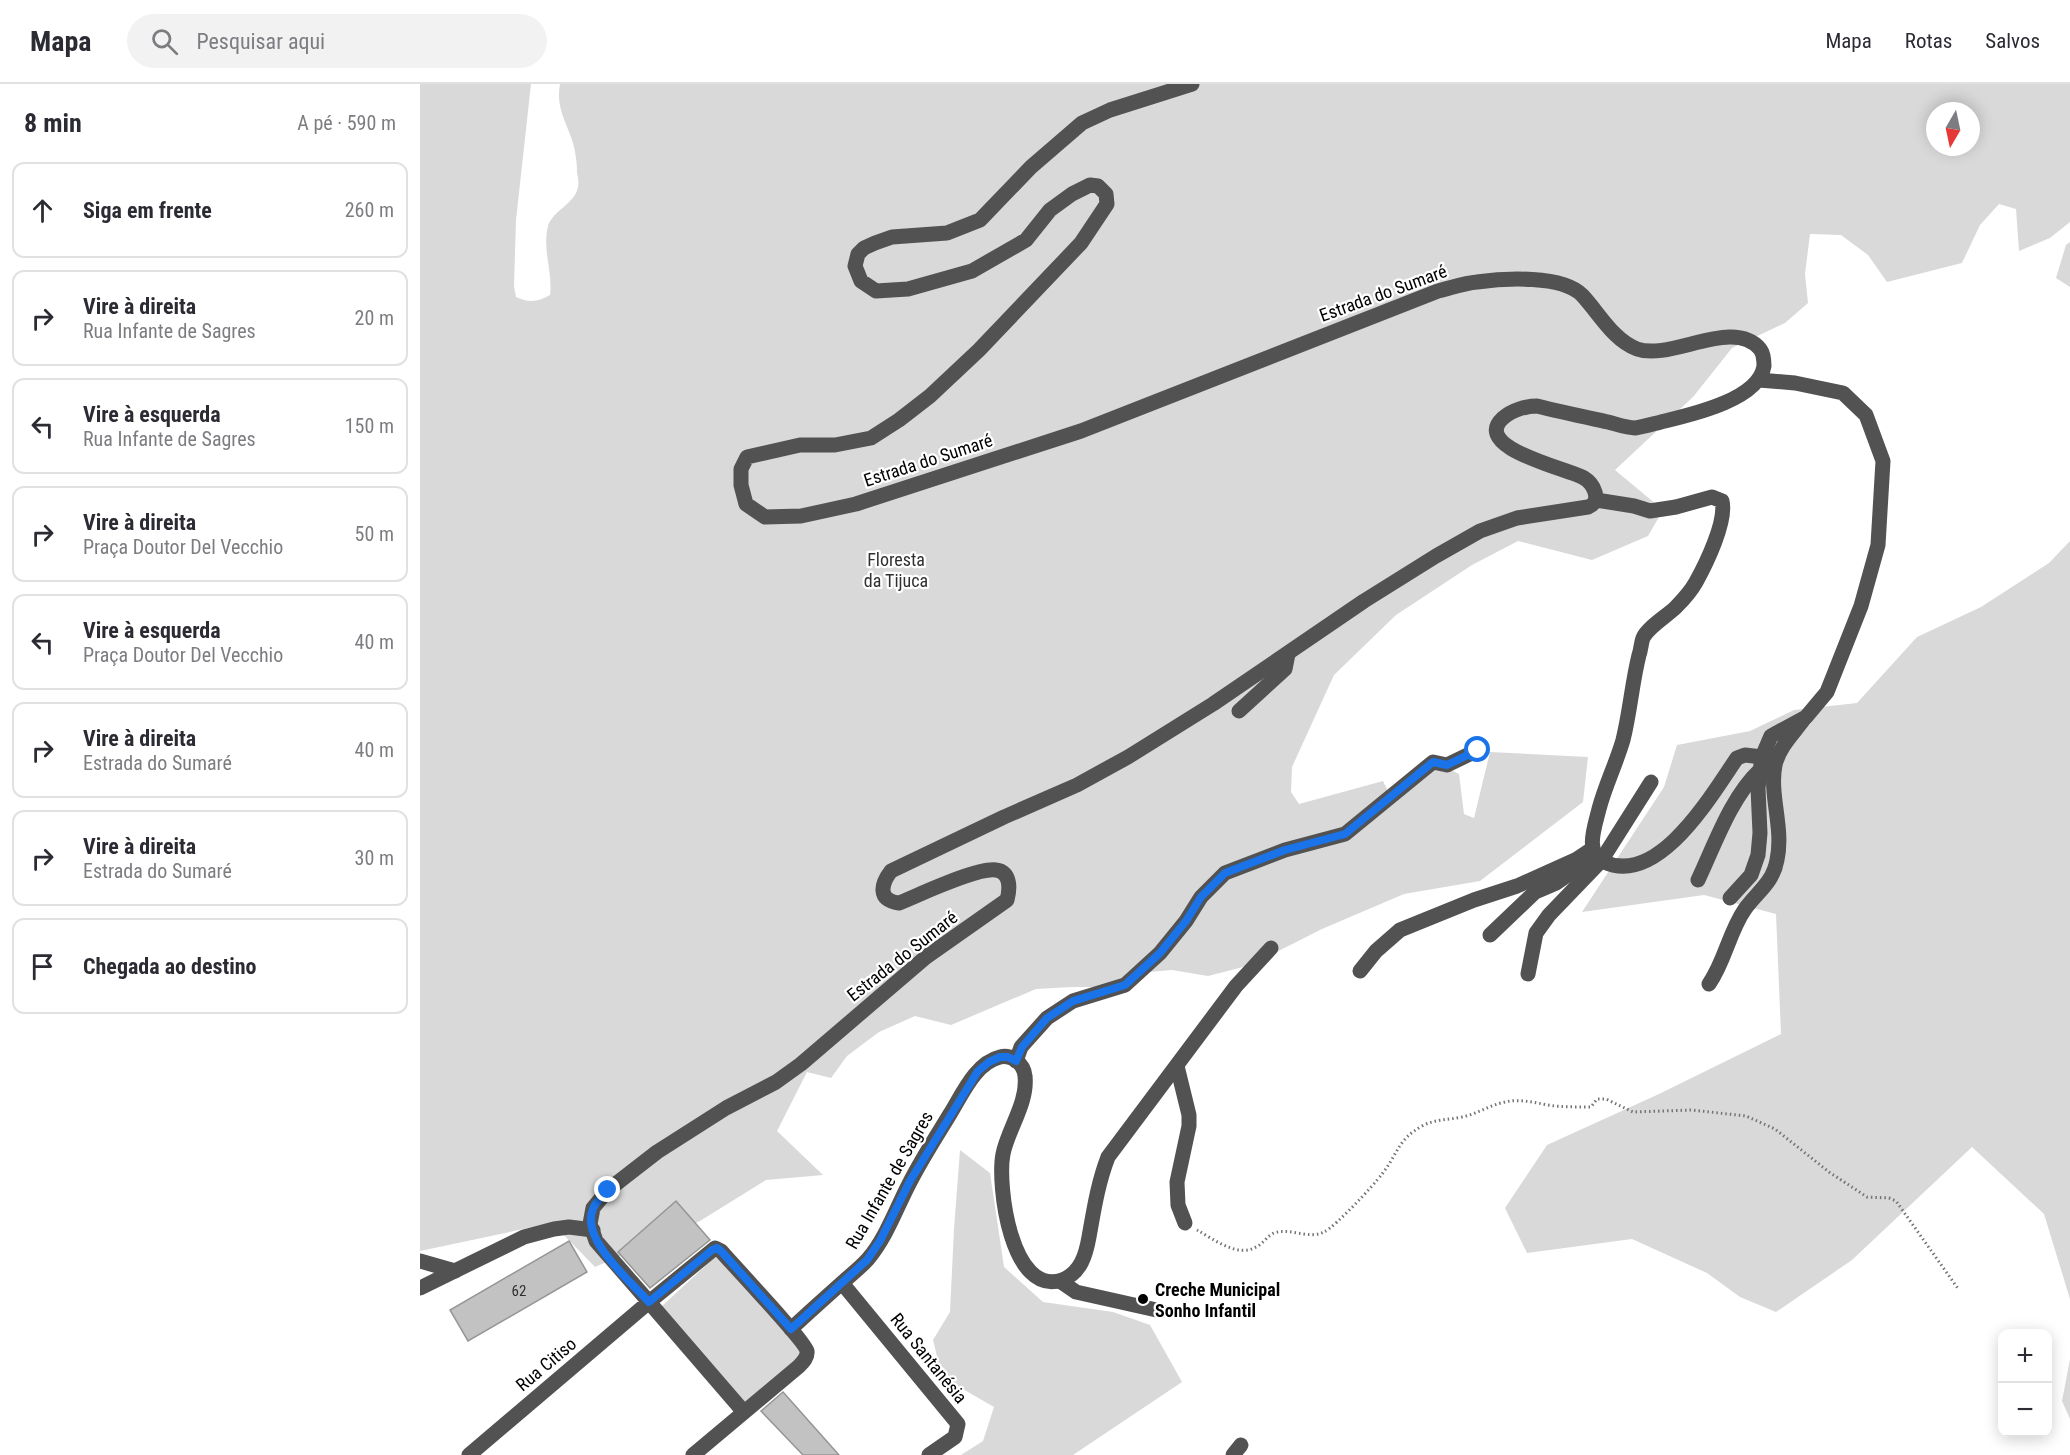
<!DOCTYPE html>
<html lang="pt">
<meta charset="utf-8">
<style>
:root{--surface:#fff;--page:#f2f2f3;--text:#2b2b33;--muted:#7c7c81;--line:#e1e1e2}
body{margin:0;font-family:"Roboto Condensed",sans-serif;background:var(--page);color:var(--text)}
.controls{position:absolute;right:18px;bottom:18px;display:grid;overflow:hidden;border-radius:12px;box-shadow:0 3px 15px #0003}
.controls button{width:54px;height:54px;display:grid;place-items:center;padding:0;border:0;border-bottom:2px solid var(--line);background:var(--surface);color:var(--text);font:30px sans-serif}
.compass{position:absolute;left:1506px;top:18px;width:54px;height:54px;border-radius:50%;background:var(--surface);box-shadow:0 3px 15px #0003;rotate:189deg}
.stop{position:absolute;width:18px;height:18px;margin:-14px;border:4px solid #1a73e8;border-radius:50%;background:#fff}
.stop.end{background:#1a73e8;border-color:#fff;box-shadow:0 2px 6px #0008}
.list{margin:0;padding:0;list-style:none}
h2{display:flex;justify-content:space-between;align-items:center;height:78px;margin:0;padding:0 24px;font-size:26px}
h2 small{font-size:20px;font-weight:400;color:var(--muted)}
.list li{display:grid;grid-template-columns:39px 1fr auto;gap:18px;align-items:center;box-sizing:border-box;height:96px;margin:0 12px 12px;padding:0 12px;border:2px solid var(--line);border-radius:12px}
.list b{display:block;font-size:22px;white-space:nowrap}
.list p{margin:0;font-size:20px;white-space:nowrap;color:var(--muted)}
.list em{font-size:20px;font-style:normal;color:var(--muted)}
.icon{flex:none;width:33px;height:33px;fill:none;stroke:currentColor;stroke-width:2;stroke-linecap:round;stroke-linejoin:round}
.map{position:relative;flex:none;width:1650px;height:1371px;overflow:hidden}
header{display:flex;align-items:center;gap:36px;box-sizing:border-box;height:84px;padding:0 30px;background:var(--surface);border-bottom:2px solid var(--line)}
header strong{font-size:28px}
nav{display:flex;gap:33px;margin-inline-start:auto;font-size:21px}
.search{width:420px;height:54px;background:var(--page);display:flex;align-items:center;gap:15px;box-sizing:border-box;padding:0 21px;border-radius:33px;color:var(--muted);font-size:22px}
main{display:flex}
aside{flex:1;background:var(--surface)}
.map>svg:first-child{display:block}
.green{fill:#d9d9d9;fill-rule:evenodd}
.building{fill:#c2c2c2;stroke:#969696;stroke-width:1.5}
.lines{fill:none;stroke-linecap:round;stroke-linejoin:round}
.path{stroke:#747474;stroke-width:3;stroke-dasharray:1.5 3;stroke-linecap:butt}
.minor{stroke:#525252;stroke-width:15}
.route{stroke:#1a73e8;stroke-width:8}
.poi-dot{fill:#000;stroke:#fff;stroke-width:2}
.labels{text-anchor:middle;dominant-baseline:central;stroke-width:4.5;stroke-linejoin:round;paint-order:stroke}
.number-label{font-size:15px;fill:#303030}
.street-label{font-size:18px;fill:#000;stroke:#fff}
.park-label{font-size:18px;fill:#303030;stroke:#fff}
.poi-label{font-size:18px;font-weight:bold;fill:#000;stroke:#fff;text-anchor:start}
</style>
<header>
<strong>Mapa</strong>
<div class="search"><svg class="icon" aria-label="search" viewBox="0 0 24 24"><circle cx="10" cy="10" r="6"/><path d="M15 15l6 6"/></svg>Pesquisar aqui</div>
<nav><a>Mapa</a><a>Rotas</a><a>Salvos</a></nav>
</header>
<main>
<aside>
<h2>8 min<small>A pé · 590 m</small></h2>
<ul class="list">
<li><svg class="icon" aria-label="ahead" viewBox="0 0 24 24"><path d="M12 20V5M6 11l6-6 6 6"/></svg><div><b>Siga em frente</b></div><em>260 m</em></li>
<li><svg class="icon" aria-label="right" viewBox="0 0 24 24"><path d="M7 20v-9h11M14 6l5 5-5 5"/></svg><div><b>Vire à direita</b><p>Rua Infante de Sagres</p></div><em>20 m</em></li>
<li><svg class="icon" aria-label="left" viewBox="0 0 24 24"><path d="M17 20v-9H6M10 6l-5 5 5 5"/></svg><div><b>Vire à esquerda</b><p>Rua Infante de Sagres</p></div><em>150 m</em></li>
<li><svg class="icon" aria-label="right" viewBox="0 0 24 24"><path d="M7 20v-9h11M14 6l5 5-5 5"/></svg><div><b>Vire à direita</b><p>Praça Doutor Del Vecchio</p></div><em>50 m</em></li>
<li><svg class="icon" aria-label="left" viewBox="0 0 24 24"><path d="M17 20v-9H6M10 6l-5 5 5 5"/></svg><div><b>Vire à esquerda</b><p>Praça Doutor Del Vecchio</p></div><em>40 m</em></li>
<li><svg class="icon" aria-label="right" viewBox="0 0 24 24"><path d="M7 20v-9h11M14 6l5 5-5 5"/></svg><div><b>Vire à direita</b><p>Estrada do Sumaré</p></div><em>40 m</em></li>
<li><svg class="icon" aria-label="right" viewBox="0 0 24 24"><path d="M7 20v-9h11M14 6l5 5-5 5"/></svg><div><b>Vire à direita</b><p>Estrada do Sumaré</p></div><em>30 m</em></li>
<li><svg class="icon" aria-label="arrive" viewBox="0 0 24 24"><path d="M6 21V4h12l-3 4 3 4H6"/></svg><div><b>Chegada ao destino</b></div></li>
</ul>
</aside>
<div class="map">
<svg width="1650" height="1371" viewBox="0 0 1650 1371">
<rect width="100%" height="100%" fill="#fff"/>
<g class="green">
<path d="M0 0H111L96 136 94 202 96 213C109 219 118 218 130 211 133 188 122 166 128 142 133 126 155 120 158 103 159 99 158 93 157 89 157 77 155 64 151 53 144 34 136 21 140 0H1650V138L1630 154 1599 167 1596 125 1579 120 1560 141 1542 179 1467 198 1448 171 1421 151 1390 150 1385 190 1388 219 1365 239 1312 264 1273 313 1195 386 1243 426 1228 452 1172 476 1098 457 1052 481 976 531 914 591 872 683 871 708 879 720 963 697 971 713 1016 679 1039 690 1044 730 1054 734 1070 668 1168 673 1163 718 1060 797 984 810 902 845 831 881 788 892 752 886 717 889 691 903H652L616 905 531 941 495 932 459 948 427 972 411 994 387 988 357 1047 403 1091 346 1096 280 1137 175 1183 132 1139 0 1167ZM1515 27H1551V63H1515Z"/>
<polygon points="1650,158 1650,203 1636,194 1646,161"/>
<polygon points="1650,457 1650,1215 1624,1130 1552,1063 1432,1176 1356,1228 1320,1213 1287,1189 1212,1155 1107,1169 1085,1124 1127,1061 1239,1010 1361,950 1356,830 1284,811 1162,828 1244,703 1257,661 1330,647 1374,626 1437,619 1497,553 1561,523 1629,479"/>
<polygon points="540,1066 570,1089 584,1183 623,1218 693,1228 730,1241 762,1298 653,1371 541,1371 563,1357 574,1323 522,1293 513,1256 530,1228 534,1145"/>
<polygon points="296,1172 384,1268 325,1319 242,1222"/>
<polygon points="1650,1275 1650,1335 1642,1317"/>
</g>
<g class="building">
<polygon points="256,1117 290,1156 230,1204 198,1168"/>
<polygon points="149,1157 167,1188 48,1257 30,1226"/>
<polygon points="363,1308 419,1371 383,1371 341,1327"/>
</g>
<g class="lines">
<path class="path" d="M777 1146C793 1155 818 1174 836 1163 843 1160 847 1152 854 1149 870 1143 888 1156 904 1148 916 1142 953 1102 962 1090 978 1070 977 1056 1002 1042 1015 1035 1028 1036 1042 1033 1057 1030 1070 1021 1085 1018 1102 1014 1118 1020 1135 1022 1147 1023 1159 1023 1171 1023L1177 1015H1186L1213 1028 1272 1026 1326 1032 1355 1045 1409 1088 1447 1113 1469 1114 1476 1117 1539 1206"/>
<g class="minor">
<path d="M1176 416 1214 422 1230 427 1256 423 1292 413 1302 417C1307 437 1286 480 1276 498 1271 507 1263 516 1256 523 1247 532 1228 543 1223 554 1221 559 1221 566 1219 571 1212 599 1210 628 1203 656 1196 680 1185 702 1179 725 1175 742 1164 769 1184 778 1239 803 1292 710 1317 674L1325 671 1342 673"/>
<polyline points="819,627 865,585 868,570"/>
<path d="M1278 796C1295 760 1311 713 1340 686"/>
<polyline points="1310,814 1331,791 1338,771 1340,749 1338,704 1342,673 1351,652 1386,633 1407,608 1441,522 1458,461 1463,377 1446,331 1423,309 1375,299 1339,296"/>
<polyline points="1070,851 1115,808 1136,799 1168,777"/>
<polyline points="940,887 956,867 980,846 1054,816 1097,802 1157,775 1172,765"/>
<polyline points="1108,890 1116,849 1129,831 1181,777 1231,698"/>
<path d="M1289 900C1305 877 1309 848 1325 825 1337 808 1353 799 1357 776 1364 744 1349 711 1355 681 1359 663 1374 649 1384 635"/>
<polyline points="596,977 601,963 627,934 653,917 705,901 740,869 766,837 781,813 805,789 865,766 925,750 1013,678 1027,681 1058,666"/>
<polyline points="757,982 769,1031 769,1042 757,1098 758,1121 765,1139"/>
<polyline points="0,1177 35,1187"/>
<polyline points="640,1197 656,1208 741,1227"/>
<polyline points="422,1199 538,1340 535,1353 509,1371"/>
<polyline points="0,1204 104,1153 134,1145 149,1143 173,1146"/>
<path d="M371 1245C388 1229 406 1213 424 1197 432 1190 441 1183 448 1175 466 1154 476 1125 489 1100 501 1076 516 1053 530 1030 542 1011 555 979 580 973 592 970 604 980 605 992 608 1019 588 1045 583 1070 577 1101 591 1213 642 1196 661 1189 666 1170 669 1153 674 1125 678 1099 688 1073L816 902 851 864"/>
<path d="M49 1371 229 1218 176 1157 170 1140 173 1124 188 1106 237 1068 306 1024 356 998 381 980 506 873 587 816C590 805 591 788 576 786 557 783 499 811 479 819 457 816 461 800 471 787L584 733 657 701 708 673 793 620 944 517 1016 472 1060 447 1097 434 1168 423C1175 420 1177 416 1175 408 1173 402 1169 397 1164 394 1149 385 1050 364 1083 334 1092 326 1106 322 1117 322 1141 328 1165 333 1188 338 1196 340 1207 344 1215 344 1223 343 1233 340 1241 338 1270 331 1339 316 1344 282 1344 276 1343 269 1340 265 1313 233 1251 277 1217 265 1193 256 1179 229 1162 211 1142 191 1085 194 1057 198 1044 199 1031 204 1018 207L661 347 436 420 381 432 345 433 326 420 321 401V385L327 373 380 361H415L451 354 479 336 510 312 559 266 661 159 687 120 686 110 678 102 670 101 652 110 630 126 606 156 552 187 488 205 456 207 441 197 435 182 438 170 444 164 455 159 472 153 527 149 560 136 611 83 662 39 690 26 772 0"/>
<path d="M273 1371 378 1283C382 1279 388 1274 387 1267 385 1257 313 1181 301 1167L295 1164 229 1218 323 1327"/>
<polyline points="813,1371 821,1361"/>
</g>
</g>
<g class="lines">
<path class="route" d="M188 1106C183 1112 175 1118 173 1125 160 1155 210 1197 229 1218L292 1166 297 1164 301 1167 371 1245 447 1176 460 1157 490 1097 558 987 569 978 580 973H588L596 977 602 963 627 934 653 917 705 901 740 869 766 837 781 813 805 789 865 766 925 750 1013 678 1027 681 1058 666"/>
</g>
<circle class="poi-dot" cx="723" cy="1215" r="6"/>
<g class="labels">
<g class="number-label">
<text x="99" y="1207">62</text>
</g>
<g class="street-label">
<text transform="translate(963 209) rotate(-20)">Estrada do Sumaré</text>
<text transform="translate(508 376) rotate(-18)">Estrada do Sumaré</text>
<text transform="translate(482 872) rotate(-38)">Estrada do Sumaré</text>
<text transform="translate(469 1096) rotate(-60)">Rua Infante de Sagres</text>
<text transform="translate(509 1274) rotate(51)">Rua Santanésia</text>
<text transform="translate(126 1280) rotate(-40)">Rua Citiso</text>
</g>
<g class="park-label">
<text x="476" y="475">Floresta<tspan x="476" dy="21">da Tijuca</tspan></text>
</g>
<g class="poi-label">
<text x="735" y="1205">Creche Municipal<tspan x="735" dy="21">Sonho Infantil</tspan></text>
</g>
</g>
</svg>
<div class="controls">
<button>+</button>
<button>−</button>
</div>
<svg class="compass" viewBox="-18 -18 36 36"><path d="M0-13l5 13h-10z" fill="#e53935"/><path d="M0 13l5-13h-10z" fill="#7c7c81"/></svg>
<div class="stop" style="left:1058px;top:666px"></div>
<div class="stop end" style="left:188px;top:1106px"></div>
</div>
</main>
